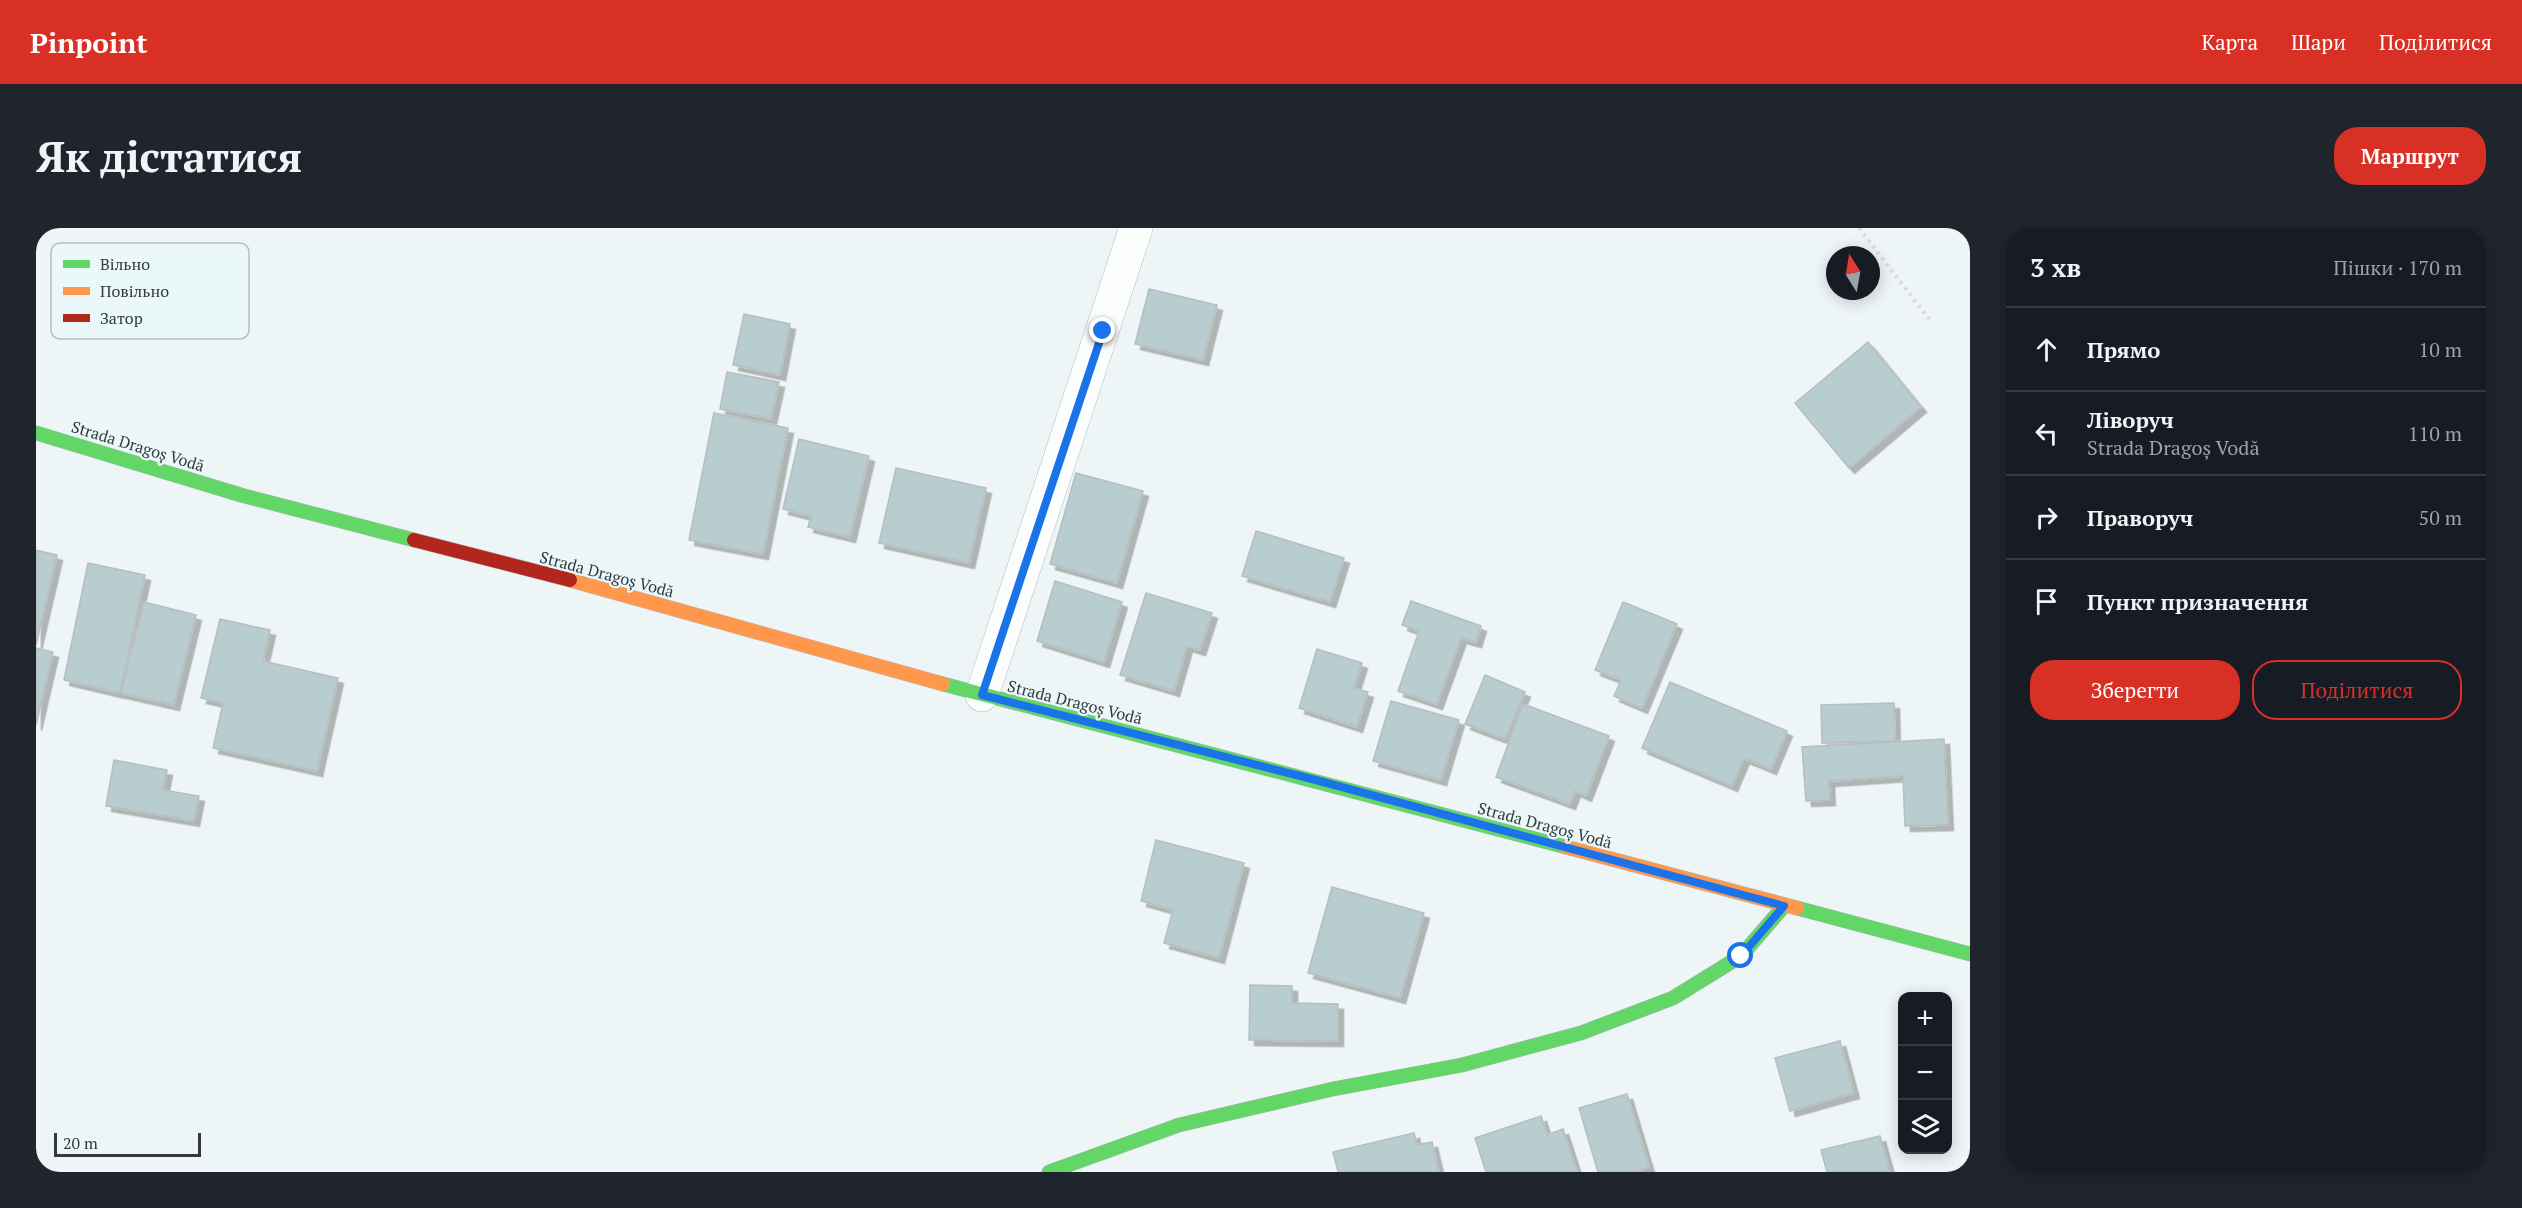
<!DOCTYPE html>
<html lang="uk">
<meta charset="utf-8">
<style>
:root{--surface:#171b24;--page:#20242c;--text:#f1f3f6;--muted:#9ea1a6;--line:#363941;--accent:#d93025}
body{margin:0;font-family:"PT Serif",serif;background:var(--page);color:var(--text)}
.controls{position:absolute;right:18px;bottom:18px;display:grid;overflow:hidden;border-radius:12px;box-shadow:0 3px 15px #0003}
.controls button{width:54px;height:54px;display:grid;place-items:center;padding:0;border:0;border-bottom:2px solid var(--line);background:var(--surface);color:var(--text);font:30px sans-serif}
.compass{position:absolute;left:1790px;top:18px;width:54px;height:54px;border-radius:50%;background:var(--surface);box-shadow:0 3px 15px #0003;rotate:349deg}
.scale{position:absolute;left:18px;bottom:15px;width:147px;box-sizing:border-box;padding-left:6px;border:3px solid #34393a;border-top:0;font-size:16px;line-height:21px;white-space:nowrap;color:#34393a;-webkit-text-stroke:4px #ebf8f9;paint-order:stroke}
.stop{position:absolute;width:18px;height:18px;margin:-14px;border:4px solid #1a73e8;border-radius:50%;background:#fff}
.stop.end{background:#1a73e8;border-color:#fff;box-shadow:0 2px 6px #0008}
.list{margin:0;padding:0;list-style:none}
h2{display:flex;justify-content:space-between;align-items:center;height:78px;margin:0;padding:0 24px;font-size:26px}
h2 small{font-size:20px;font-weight:400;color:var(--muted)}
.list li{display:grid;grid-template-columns:39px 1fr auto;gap:18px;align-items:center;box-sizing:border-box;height:84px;padding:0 24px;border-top:2px solid var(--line)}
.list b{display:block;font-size:22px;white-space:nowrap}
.list p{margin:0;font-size:20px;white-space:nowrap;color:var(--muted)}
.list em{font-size:20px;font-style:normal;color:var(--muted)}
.actions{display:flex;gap:12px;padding:18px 24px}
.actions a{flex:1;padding:14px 0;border:2px solid var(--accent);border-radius:24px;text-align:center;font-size:21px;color:var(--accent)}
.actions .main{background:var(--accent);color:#fff}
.icon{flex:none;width:33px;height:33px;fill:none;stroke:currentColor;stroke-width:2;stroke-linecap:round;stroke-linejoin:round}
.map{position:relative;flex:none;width:1934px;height:944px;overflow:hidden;border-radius:24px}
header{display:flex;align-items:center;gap:36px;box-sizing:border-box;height:84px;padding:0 30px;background:var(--accent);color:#fff}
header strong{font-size:28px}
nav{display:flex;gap:33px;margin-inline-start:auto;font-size:21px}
.intro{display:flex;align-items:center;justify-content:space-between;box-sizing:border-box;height:144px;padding:0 36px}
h1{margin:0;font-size:42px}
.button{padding:15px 27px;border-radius:24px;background:var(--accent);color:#fff;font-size:21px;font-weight:700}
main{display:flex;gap:36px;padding:0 36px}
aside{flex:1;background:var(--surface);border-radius:24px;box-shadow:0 3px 15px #0003}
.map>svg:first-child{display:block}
.building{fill:#b7cdcf;stroke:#b8bdbe;stroke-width:1.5;filter:url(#shadow)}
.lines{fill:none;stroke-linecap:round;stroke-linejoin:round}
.street-casing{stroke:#b5bbbc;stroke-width:34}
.fast-casing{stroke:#b5bbbc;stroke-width:15}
.slow-casing{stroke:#b5bbbc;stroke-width:15}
.jam-casing{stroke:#b5bbbc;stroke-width:15}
.path{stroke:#dadcdc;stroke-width:4;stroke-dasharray:3 4.5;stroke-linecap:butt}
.street{stroke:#fcfefe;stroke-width:33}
.fast{stroke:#63d668;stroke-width:14}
.slow{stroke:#ff974d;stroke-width:14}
.jam{stroke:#b3261e;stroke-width:14}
.route{stroke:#1a73e8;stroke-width:8}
.labels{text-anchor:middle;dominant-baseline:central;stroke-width:4.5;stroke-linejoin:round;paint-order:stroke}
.street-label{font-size:16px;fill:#34393a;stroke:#ebf8f9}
.key{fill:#ebf8f9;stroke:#b4bfc0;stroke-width:1.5}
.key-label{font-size:16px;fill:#34393a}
</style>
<header>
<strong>Pinpoint</strong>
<nav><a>Карта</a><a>Шари</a><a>Поділитися</a></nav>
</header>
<div class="intro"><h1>Як дістатися</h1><a class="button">Маршрут</a></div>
<main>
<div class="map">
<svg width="1934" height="944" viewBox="0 0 1934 944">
<defs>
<filter id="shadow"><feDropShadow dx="5.5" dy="5.5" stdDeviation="0" flood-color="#0004"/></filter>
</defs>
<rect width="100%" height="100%" fill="#eef5f6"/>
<g class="building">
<polygon points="1113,61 1181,77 1167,132 1099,116"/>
<polygon points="708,86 754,96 744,147 697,137"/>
<polygon points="1832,114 1885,179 1813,240 1759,175"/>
<polygon points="691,144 743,154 735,191 684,181"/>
<polygon points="678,185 752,200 727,326 653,312"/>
<polygon points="763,211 833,228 814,309 772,299 775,288 747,281"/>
<polygon points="860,240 950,260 933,335 843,315"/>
<polygon points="1040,245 1107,263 1081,355 1014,336"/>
<polygon points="1220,303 1308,330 1294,374 1206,348"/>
<polygon points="0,322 21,327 0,417"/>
<polygon points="52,335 109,347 84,465 28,452"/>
<polygon points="1019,353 1086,374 1068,434 1001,413"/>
<polygon points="1110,365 1176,385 1164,422 1151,418 1138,463 1084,447"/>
<polygon points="1375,373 1445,398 1440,414 1425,410 1401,476 1362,463 1383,403 1366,397"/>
<polygon points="108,374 160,387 138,477 85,465"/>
<polygon points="1587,374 1641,396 1606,480 1578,468 1585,452 1559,442"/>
<polygon points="184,391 234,402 227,433 302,450 281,543 177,520 187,475 165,470"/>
<polygon points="0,420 17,424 0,497"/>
<polygon points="1281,421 1326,435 1318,460 1332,464 1321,499 1263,480"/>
<polygon points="1449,447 1489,464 1469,511 1429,496"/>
<polygon points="1634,454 1751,503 1735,541 1708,530 1696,558 1606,520"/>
<polygon points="1355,473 1423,492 1405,552 1337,533"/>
<polygon points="1858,475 1859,513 1786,515 1785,477"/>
<polygon points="1487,476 1573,508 1550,568 1539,563 1534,576 1460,549"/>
<polygon points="1908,511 1912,597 1869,598 1867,548 1793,553 1794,572 1770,573 1766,519"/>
<polygon points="78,532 131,542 127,562 163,568 158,593 70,578"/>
<polygon points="1120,612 1208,635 1183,730 1128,715 1137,682 1105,673"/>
<polygon points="1296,659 1388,685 1364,770 1272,745"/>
<polygon points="1214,757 1256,758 1256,775 1302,776 1302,813 1213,812"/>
<polygon points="1804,813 1818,865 1754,883 1739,830"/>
<polygon points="1591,866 1613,939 1597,944 1562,944 1543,880"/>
<polygon points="1505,888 1511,907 1527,901 1541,944 1450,944 1439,910"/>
<polygon points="1378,905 1381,917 1396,914 1403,944 1302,944 1297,924"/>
<polygon points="1844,908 1854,944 1791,944 1785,922"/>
</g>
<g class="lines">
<defs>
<polyline id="street" points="946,467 1100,0"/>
<g id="fast">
<polyline points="0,205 205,267 378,312"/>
<polyline points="907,456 1530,619"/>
<polyline points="1761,680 1934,726"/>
<polyline points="1013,944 1143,897 1297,861 1426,837 1545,805 1637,770 1705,728 1748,678"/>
</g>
<g id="slow">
<polyline points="534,352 907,456"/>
<polyline points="1530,619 1761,680"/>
</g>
<polyline id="jam" points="378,312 534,352"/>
</defs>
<use href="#street" class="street-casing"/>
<use href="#fast" class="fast-casing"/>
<use href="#slow" class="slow-casing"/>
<use href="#jam" class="jam-casing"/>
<polyline class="path" points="1823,0 1896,95"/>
<use href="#street" class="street"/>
<use href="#fast" class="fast"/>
<use href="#slow" class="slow"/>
<use href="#jam" class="jam"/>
</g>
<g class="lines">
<polyline class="route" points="1067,103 946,467 1276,551 1748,678 1705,728"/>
</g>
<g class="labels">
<g class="street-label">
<text transform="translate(102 218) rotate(17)">Strada Dragoș Vodă</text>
<text transform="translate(571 346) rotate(15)">Strada Dragoș Vodă</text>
<text transform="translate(1039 474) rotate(14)">Strada Dragoș Vodă</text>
<text transform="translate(1509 597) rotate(15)">Strada Dragoș Vodă</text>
</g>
</g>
<rect x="15" y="15" width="198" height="96" rx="9" class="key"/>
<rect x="27" y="32" width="27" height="8" fill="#63d668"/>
<rect x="27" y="59" width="27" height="8" fill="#ff974d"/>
<rect x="27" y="86" width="27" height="8" fill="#b3261e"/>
<g class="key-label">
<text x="64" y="42">Вільно</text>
<text x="64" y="69">Повільно</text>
<text x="64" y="96">Затор</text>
</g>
</svg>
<div class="controls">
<button>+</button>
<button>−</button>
<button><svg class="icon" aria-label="layers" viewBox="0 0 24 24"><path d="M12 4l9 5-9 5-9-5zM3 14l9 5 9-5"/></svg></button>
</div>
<svg class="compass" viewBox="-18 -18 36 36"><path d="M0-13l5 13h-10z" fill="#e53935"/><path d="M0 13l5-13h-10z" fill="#9ea1a6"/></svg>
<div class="scale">20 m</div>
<div class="stop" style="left:1705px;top:728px"></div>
<div class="stop end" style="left:1067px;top:103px"></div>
</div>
<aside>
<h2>3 хв<small>Пішки · 170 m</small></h2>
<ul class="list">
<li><svg class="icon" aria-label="ahead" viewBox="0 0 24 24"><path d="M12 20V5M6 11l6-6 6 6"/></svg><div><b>Прямо</b></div><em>10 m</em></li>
<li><svg class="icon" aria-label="left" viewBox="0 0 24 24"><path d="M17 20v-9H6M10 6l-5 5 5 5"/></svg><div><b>Ліворуч</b><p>Strada Dragoș Vodă</p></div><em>110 m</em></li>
<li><svg class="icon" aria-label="right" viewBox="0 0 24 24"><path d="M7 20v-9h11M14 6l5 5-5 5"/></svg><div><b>Праворуч</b></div><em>50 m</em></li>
<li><svg class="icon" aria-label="arrive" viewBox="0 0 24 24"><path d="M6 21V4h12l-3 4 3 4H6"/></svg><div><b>Пункт призначення</b></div></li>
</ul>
<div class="actions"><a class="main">Зберегти</a><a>Поділитися</a></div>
</aside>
</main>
